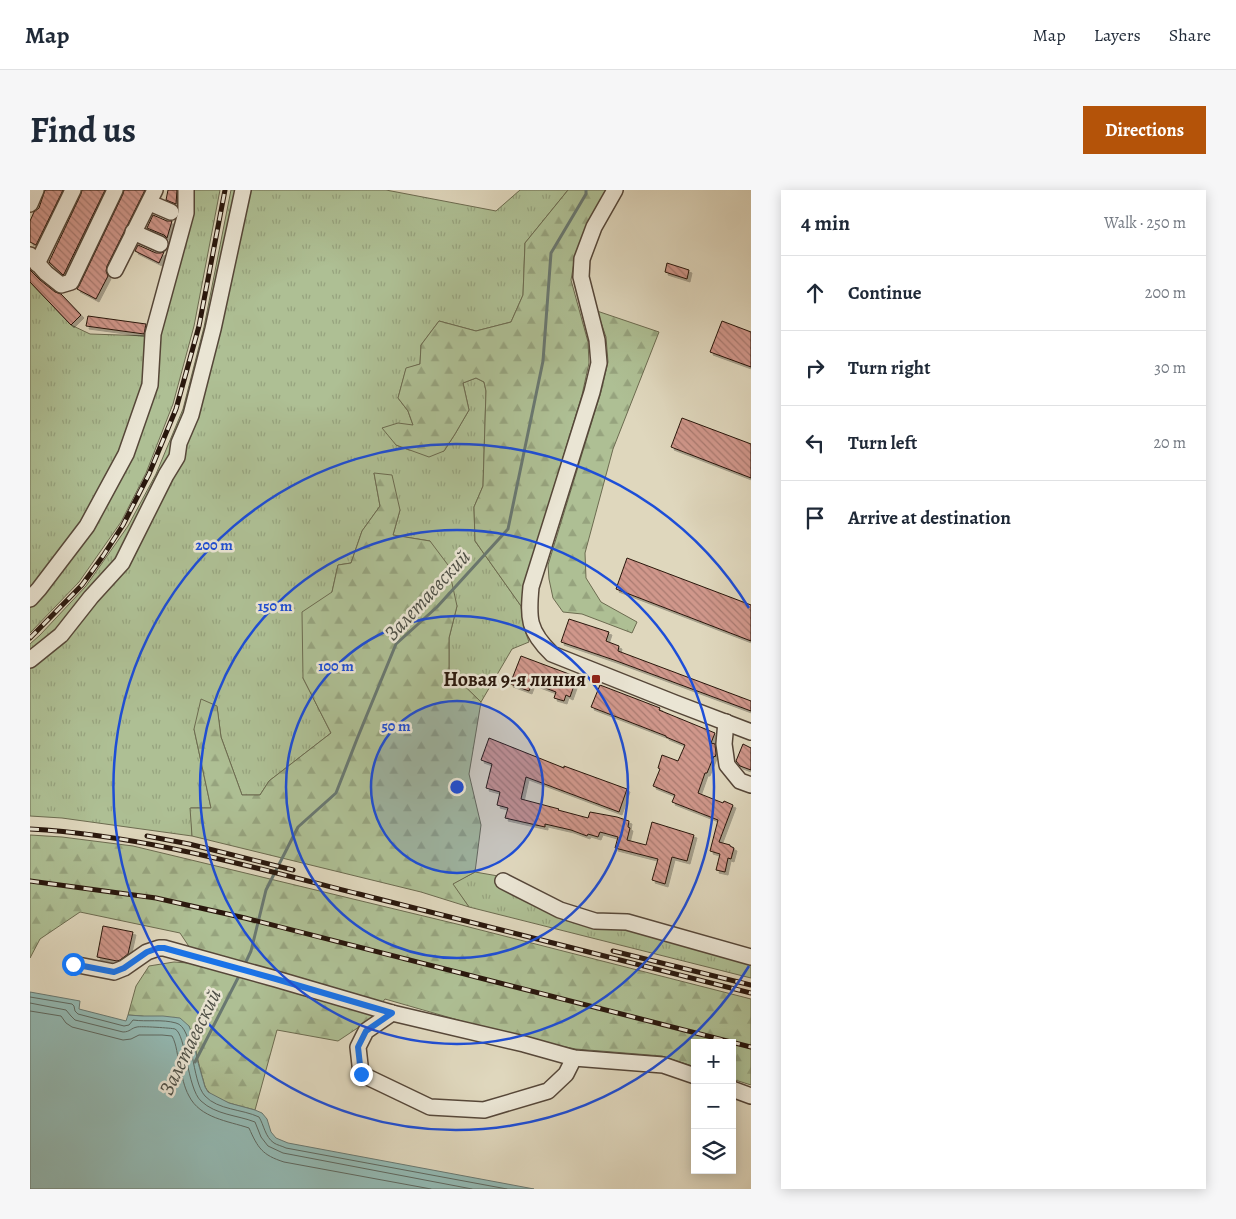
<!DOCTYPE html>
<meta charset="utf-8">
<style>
:root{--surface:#fff;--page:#f6f6f7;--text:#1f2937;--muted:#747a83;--line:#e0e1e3;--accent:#b45309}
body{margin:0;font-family:Alegreya,serif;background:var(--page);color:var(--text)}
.controls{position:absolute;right:15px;bottom:15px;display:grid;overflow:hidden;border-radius:0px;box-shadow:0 2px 12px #0003}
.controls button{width:45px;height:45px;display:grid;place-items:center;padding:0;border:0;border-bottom:1px solid var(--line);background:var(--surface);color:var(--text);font:25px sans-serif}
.stop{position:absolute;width:15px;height:15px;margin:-11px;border:4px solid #1a73e8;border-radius:50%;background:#fff}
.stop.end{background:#1a73e8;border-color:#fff;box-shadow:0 1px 5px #0008}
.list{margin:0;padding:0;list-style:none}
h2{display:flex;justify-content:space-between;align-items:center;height:65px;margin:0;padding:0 20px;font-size:21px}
h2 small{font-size:16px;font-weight:400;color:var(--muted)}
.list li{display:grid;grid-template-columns:32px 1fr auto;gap:15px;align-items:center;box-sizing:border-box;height:75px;padding:0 20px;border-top:1px solid var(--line)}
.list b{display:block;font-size:19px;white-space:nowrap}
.list em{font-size:16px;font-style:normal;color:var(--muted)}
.icon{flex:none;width:28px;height:28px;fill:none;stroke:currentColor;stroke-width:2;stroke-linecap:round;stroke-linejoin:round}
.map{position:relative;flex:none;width:721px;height:999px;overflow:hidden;border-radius:0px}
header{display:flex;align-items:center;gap:30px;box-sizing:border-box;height:70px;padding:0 25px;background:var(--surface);border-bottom:1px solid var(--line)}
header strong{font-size:24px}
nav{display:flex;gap:28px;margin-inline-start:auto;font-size:18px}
.intro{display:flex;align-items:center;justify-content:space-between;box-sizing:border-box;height:120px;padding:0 30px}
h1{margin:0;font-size:35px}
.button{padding:12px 22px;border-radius:0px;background:var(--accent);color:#fff;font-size:18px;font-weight:700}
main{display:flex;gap:30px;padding:0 30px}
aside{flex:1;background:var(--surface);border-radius:0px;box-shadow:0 2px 12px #0003}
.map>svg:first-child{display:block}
.grass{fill:url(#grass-tufts);stroke:#6c6b50}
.forest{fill:url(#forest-firs);stroke:#6c6b50}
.water{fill:#93b9b3;stroke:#697871}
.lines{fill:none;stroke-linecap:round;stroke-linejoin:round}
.shore{stroke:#5e6860;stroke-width:1}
.stream{stroke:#697871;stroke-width:3}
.building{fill:url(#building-back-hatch);stroke:#29170d;filter:url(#shadow)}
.minor-casing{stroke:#564739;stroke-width:18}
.minor{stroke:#eae5d4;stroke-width:15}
.rail-casing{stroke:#29170d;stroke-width:5}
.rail{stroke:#eae5d4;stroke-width:3;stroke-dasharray:9;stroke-linecap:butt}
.route{stroke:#1a73e8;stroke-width:6}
.ring{fill:none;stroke:#1d4ed8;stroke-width:2.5}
.poi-dot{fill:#8f2418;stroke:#eae5d4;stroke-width:2}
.labels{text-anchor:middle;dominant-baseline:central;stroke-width:5;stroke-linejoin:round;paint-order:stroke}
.poi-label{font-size:20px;font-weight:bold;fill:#29170d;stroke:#eae5d4;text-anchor:end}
.water-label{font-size:21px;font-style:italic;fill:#4e5047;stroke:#eae5d4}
.centre{fill:#1d4ed8;stroke:#eae5d4;stroke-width:2.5}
.ring-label{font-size:15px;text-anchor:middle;font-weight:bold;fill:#1d4ed8;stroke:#eae5d4;stroke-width:5;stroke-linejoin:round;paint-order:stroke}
</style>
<header>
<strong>Map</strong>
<nav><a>Map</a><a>Layers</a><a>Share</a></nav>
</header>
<div class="intro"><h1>Find us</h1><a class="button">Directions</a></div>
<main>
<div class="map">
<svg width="721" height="999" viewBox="0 0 721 999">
<defs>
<pattern id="grass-tufts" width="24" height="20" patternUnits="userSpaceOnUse" patternTransform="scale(1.25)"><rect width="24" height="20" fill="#aebf94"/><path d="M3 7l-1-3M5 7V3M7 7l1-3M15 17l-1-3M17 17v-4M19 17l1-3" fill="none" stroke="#96a37e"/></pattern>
<pattern id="forest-firs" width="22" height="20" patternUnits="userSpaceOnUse" patternTransform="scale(1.25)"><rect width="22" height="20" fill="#aebf94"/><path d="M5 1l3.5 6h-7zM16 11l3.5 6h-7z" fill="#96a37e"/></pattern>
<pattern id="building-back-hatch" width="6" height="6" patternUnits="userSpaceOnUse" patternTransform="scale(1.25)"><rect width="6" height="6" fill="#d0978b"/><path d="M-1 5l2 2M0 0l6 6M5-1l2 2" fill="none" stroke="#a97a70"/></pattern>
<filter id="shadow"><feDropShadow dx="3" dy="3" stdDeviation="0" flood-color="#0004"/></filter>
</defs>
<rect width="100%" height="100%" fill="#dfd7bd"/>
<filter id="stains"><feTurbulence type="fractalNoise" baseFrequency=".004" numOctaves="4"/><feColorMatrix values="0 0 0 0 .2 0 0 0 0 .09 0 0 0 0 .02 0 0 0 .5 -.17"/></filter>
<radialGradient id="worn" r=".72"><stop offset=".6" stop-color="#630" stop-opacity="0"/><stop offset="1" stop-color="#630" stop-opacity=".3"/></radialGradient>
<g class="grass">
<polygon points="153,0 190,0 164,136 143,214 116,283 91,332 49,392 0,443 0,92 41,135 60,144 119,146 152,22"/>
<polygon points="201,0 356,0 466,21 490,0 538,0 495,53 493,105 481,132 446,141 409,131 391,155 390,174 376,179 368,208 378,221 383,235 366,255 379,260 414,261 425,244 439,220 433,193 446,188 454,192 456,201 453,296 444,317 445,351 491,416 494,438 499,452 482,459 451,512 419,481 419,448 427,416 400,351 363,345 370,320 344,283 350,316 332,341 321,373 308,375 302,402 273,488 301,543 239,591 230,605 212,605 191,547 187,517 164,539 181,618 161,618 162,646 32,628 0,626 0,454 10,445 56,396 98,336 126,284 153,219 174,137"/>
<polygon points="445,682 474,687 509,706 558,724 564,723 596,727 653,740 721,760 721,788 439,717 422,694"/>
</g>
<g class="forest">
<polygon points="538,0 578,0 545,67 541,90 558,152 559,173 552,205 501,372 491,416 445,351 444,317 453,296 456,201 454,192 446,188 433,193 439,220 425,244 414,261 399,267 366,255 352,238 368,233 383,235 378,221 368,208 376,178 390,174 391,155 409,131 446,141 481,132 493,105 495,53"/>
<polygon points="567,121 629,142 583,259 555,363 556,388 571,412 607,432 602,443 552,424 533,422 523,408 519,389 518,375 571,202 578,172 576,147"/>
<polygon points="344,283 362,285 370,320 363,345 400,351 418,375 427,416 419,448 419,481 451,512 439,584 451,635 445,682 423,694 439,717 391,702 162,646 160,618 181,618 164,539 171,509 187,516 191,547 212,605 230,605 239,591 301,543 273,488 272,422 302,402 308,375 321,373 332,341 350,316"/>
<path d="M0 645 32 647 103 656 153 668 435 736 721 809V895L702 889V853H665V877L632 866 546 859 494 849 355 809 338 831 308 851 247 840 225 920C212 916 186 912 178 901 174 897 174 891 172 886 167 869 165 852 159 836L112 826 98 825 106 796 119 776 144 772 158 773 162 761 150 743 50 722 10 749 0 768Z"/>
</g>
<polygon class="water" points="0,802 50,811 49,819 96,831 98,825 112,826 133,826 150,828 159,836 164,849 167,869 175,897 178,902 199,913 225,920 232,923 237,929 241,942 246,948 258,953 504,999 0,999"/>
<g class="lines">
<g class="shore">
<path d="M0 807 42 814 44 816 45 821 48 824 94 836 99 835 103 830C117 832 132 829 146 833 164 837 161 891 175 906 188 920 212 919 229 927 234 935 235 947 244 953 247 955 252 956 256 958L477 999"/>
<path d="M0 813 36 820 41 826 45 830 93 842C100 842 101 838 107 837 110 836 142 838 145 839 156 844 157 898 171 911 186 925 207 925 225 932L231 947 238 956 253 963 442 999"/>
<path d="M0 821 31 826 36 833 42 837 93 850 101 849 109 845H132L142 846C147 855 147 866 150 876 152 886 154 897 159 906 170 928 198 931 219 938 228 958 232 965 254 972L401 999"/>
</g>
<g class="stream">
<polyline points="214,776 221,761 236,700 268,637 306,603 327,549 366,454 407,417 478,339 513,171 521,63 556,4 556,0"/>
<polyline points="165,872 210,784"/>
</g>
</g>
<g class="building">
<polygon points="15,0 33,0 6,55 0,52 0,31 4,22 9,18"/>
<polygon points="52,0 75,0 34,84 33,85 19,72 51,4"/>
<polygon points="94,0 115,0 77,76 76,81 78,86 66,109 47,99 49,96 93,4"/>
<polygon points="138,0 147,0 146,14 136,10"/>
<polygon points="123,25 137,31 142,31 137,48 134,45 117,38"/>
<polygon points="108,55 126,63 130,63 134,62 129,73 105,61"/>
<polygon points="637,73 659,80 657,89 635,82"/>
<polygon points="0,80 10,90 25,102 31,104 51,125 41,135 0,92"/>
<polygon points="58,126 116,134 114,144 56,136"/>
<polygon points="692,131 721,142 721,177 680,162"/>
<polygon points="652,228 721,254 721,288 641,257"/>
<polygon points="597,368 721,415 721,451 586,399"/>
<polygon points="539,429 579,442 576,451 589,456 588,461 721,511 721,521 584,470 531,452"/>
<polygon points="491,466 547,487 540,507 536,505 534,511 524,508 526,502 502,493 499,501 480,494"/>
<polygon points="570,495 630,518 629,520 685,543 681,553 685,554 686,564 685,567 684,566 677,583 675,583 668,603 693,613 694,611 703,615 689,652 700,655 700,656 704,658 701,669 698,668 695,682 686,680 690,664 680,661 688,630 642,612 645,605 623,596 630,579 628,578 632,565 648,571 655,555 636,547 636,546 561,517"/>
<polygon points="459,548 534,578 534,576 597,599 589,622 496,587 491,609 529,619 528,620 558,628 560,622 587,627 599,631 598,637 600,638 597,650 616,655 622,632 664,645 657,671 642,667 635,694 622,690 628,669 585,658 588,647 570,642 568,647 558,644 557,646 541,640 515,634 515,637 475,628 478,618 467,615 470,602 456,598 462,574 451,570"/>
<polygon points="713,554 721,558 721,580 710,576 706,571"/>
<polygon points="73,736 103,742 98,764 90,770 87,771 67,767"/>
</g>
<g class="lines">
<defs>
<g id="minor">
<path d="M585 0 564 37 552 69 551 87 567 150 569 173 562 202 501 397C498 428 498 441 522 464L645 513 721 542"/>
<polyline points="120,13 141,22"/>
<polyline points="0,14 6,0"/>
<polyline points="103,42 130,54"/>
<polyline points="0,65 16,83 31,95 41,92 85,0"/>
<polyline points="7,74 43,0"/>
<polyline points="85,80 125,0"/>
<polyline points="0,409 9,399 57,336 96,264 120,195 123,144 156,23 156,0"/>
<polyline points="0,470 31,445 61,407 92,373 136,285 147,267 149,253 161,225 183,139 213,0"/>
<polyline points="696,532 694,554 697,575 710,591 721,595"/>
<polyline points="473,691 530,720 565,731 597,732 721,767"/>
<polyline points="43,774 84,782 94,778 117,762 129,758 134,758 246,789 362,823 494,854 544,868 633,875 665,886"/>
<polyline points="362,823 336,841 328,857 331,884 400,917 454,920 518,901 536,884 544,868"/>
<polyline points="702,899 721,906"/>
</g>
</defs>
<use href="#minor" class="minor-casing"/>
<use href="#minor" class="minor"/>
<defs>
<g id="rail">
<polyline points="0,448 52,395 73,366 93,335 119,284 146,219 169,136 195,0"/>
<path d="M0 639C111 645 222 677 329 704 460 737 590 770 721 803"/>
<polyline points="117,646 159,654 263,680"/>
<polyline points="0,691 126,708 215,728 721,857"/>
<polyline points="583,761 721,795"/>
</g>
</defs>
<use href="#rail" class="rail-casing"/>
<use href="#rail" class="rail"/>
</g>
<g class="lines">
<polyline class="route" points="43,774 84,782 94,778 117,762 128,758 134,758 246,789 362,823 336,841 328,857 331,884"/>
</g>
<circle cx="427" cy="597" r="86" fill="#1d4ed8" fill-opacity=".12"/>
<g class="ring">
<circle cx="427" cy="597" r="86"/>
<circle cx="427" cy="597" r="171"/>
<circle cx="427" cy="597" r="257"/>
<path d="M719 776A343 343 0 1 1 719 418"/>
</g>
<rect class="poi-dot" x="561" y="484" width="10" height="10" rx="2.5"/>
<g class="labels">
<g class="poi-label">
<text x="556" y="489">Новая 9-я линия</text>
</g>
<g class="water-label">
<text transform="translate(397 405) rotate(-47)">Залетаевский</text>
<text transform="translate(160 852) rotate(-64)">Залетаевский</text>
</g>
</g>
<circle cx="427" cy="597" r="8" class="centre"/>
<g class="ring-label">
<text x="184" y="360">200 m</text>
<text x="245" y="421">150 m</text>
<text x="306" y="481">100 m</text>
<text x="366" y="541">50 m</text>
</g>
<rect width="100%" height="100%" filter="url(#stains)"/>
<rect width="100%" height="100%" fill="url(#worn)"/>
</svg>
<div class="controls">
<button>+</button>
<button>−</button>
<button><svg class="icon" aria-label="layers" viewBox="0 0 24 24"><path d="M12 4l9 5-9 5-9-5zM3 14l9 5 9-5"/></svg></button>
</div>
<div class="stop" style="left:43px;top:774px"></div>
<div class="stop end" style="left:331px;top:884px"></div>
</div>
<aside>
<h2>4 min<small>Walk · 250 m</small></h2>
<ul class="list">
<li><svg class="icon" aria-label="ahead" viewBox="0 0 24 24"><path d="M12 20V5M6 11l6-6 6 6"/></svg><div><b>Continue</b></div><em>200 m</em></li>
<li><svg class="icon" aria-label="right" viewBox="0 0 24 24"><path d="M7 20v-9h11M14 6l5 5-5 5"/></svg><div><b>Turn right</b></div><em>30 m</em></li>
<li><svg class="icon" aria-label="left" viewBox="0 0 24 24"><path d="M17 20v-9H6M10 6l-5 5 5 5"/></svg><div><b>Turn left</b></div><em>20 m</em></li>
<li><svg class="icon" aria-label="arrive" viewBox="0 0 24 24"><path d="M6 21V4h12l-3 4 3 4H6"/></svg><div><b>Arrive at destination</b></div></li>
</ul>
</aside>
</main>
